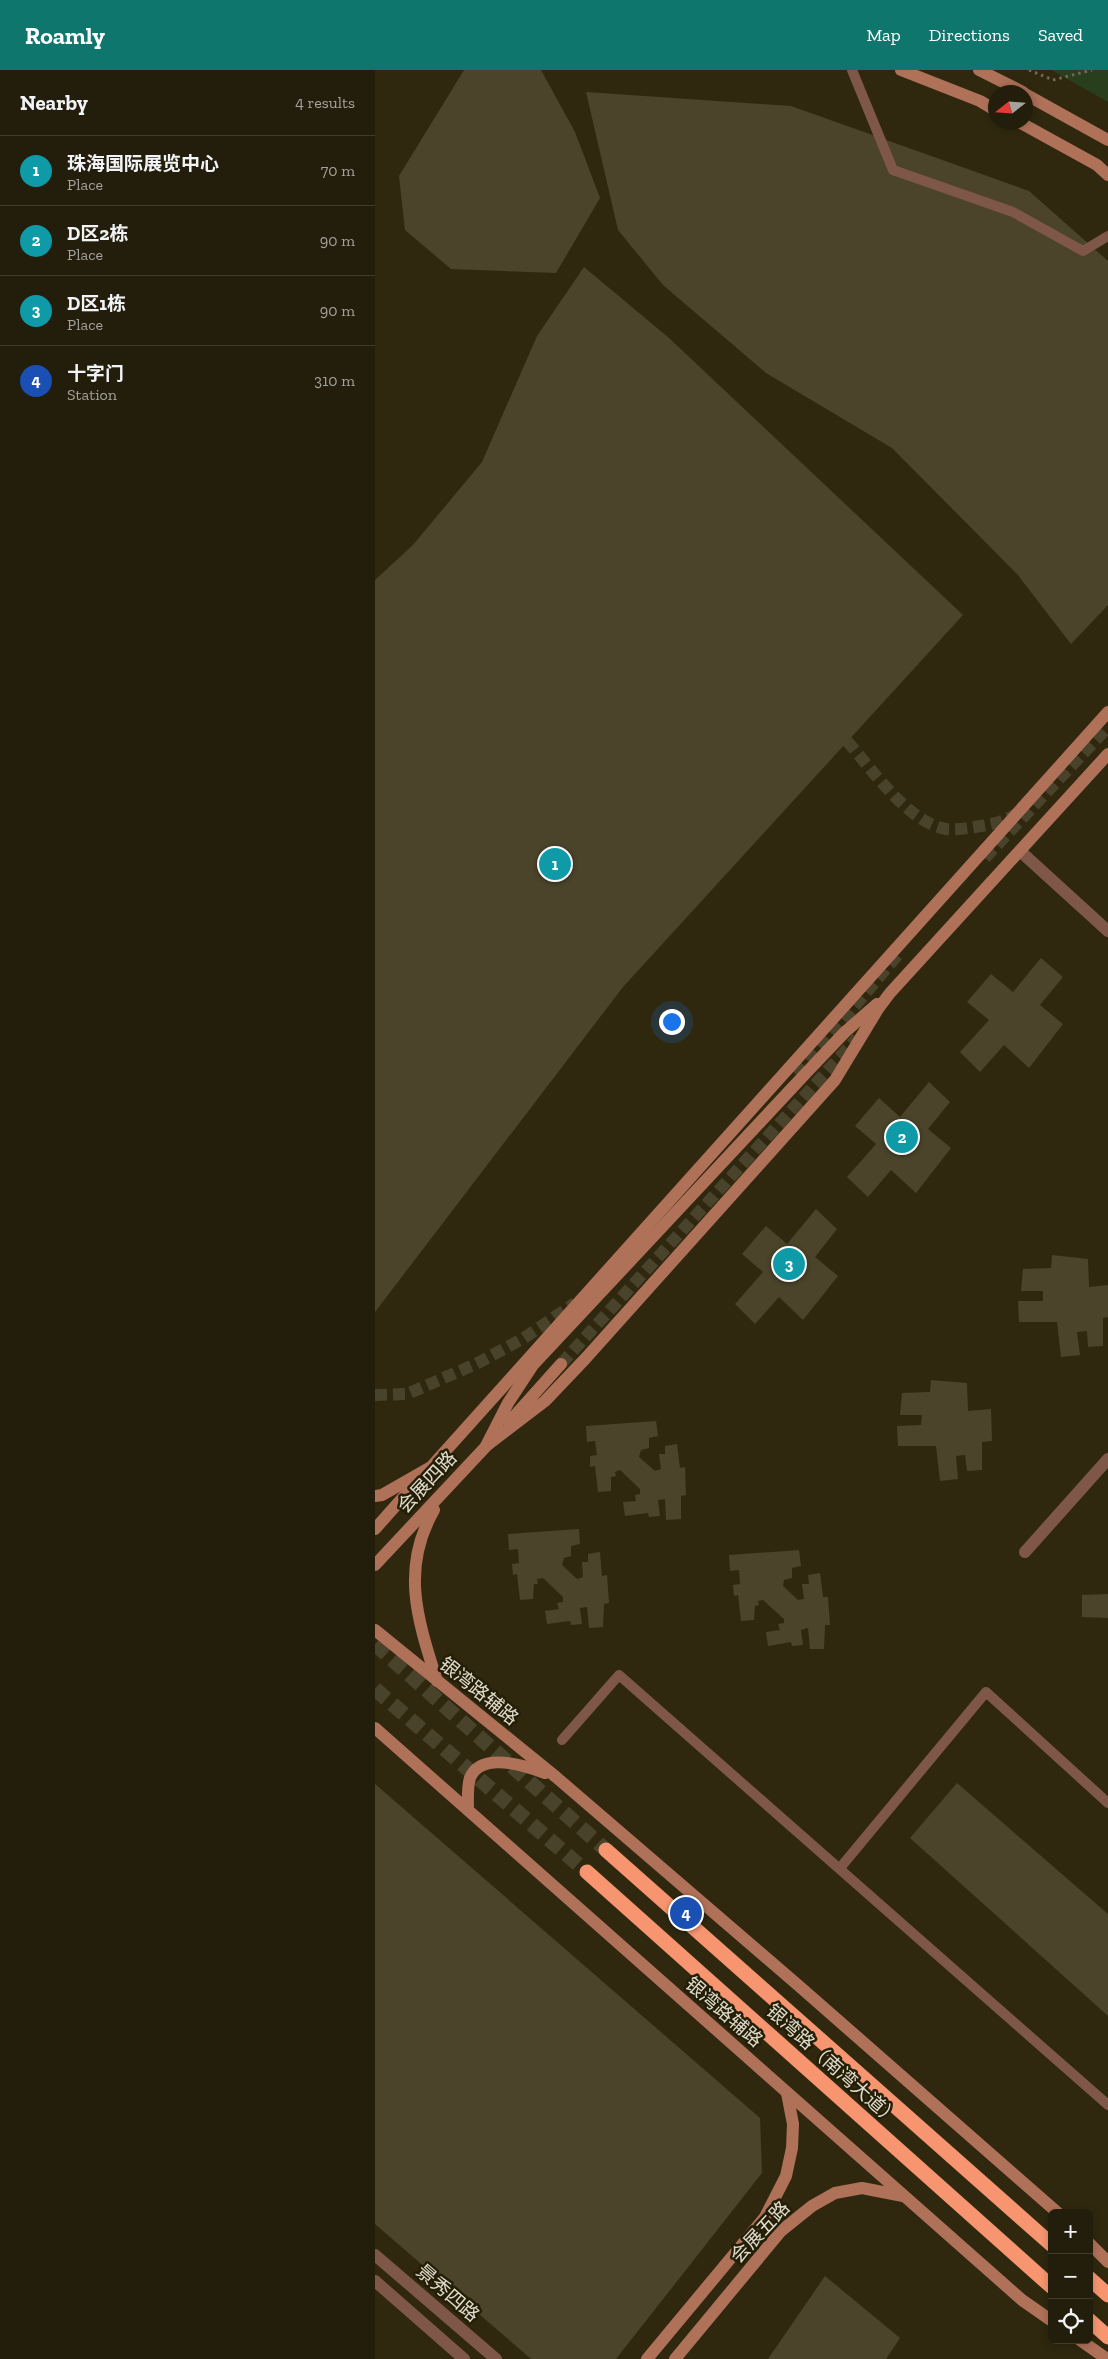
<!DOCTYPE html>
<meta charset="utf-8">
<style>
:root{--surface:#231e0b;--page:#2b2714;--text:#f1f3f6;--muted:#a3a29d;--line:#403c2c;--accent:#0f766e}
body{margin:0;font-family:"Zilla Slab","Noto Sans SC",serif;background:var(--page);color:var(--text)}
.controls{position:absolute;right:15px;bottom:15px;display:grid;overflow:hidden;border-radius:8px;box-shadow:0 2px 8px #0003}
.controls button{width:45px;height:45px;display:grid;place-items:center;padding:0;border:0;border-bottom:1px solid var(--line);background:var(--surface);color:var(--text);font:25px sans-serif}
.compass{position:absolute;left:613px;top:15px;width:45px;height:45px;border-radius:50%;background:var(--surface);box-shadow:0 2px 8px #0003;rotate:253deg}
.you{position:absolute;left:296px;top:951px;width:18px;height:18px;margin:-12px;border:4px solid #fff;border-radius:50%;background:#1a73e8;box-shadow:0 0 0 8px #1a73e833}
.badge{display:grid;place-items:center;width:32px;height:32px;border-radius:50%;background:var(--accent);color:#fff;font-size:16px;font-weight:700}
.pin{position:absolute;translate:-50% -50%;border:2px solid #fff;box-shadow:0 1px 5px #0006}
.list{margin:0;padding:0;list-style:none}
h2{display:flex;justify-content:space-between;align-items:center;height:65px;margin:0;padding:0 20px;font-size:21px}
h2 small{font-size:16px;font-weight:400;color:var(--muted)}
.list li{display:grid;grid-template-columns:32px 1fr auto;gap:15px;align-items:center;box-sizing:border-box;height:70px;padding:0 20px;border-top:1px solid var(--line)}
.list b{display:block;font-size:19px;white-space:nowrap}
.list p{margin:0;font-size:16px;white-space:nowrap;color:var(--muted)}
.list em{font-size:16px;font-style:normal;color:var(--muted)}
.icon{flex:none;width:28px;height:28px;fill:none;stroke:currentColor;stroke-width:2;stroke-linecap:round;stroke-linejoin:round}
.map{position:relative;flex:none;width:733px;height:2289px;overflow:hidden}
header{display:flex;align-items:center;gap:30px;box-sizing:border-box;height:70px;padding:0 25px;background:var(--accent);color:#fff}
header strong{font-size:24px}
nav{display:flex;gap:28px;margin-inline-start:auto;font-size:18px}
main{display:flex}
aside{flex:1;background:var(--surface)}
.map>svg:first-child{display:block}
.green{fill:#283e1d}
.building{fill:#4b442b}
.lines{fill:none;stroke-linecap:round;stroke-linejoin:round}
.secondary-tunnel{stroke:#4a432c;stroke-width:12;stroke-dasharray:12 6;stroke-linecap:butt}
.highway-tunnel{stroke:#4a432c;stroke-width:15;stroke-dasharray:15 8;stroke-linecap:butt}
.path{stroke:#706a55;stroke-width:3;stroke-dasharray:2.5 4;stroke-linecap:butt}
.lane{stroke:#7f5748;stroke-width:10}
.street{stroke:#7f5748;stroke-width:12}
.secondary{stroke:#b07159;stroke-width:12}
.highway{stroke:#f79570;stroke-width:15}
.labels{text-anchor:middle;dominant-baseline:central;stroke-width:5;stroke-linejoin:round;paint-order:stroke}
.street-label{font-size:19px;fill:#e1ddce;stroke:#251e06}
</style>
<header>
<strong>Roamly</strong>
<nav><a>Map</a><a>Directions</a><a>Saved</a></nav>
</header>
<main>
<aside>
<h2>Nearby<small>4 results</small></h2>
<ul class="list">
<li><span class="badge" style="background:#0f9aa8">1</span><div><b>珠海国际展览中心</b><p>Place</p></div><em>70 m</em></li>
<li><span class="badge" style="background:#0f9aa8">2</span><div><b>D区2栋</b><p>Place</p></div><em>90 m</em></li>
<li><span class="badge" style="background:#0f9aa8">3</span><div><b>D区1栋</b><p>Place</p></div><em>90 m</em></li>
<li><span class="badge" style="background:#1a4fb4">4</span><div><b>十字门</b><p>Station</p></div><em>310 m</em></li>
</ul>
</aside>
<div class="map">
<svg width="733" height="2289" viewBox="0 0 733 2289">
<rect width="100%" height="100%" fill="#2f280f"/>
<polygon class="green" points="676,0 733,0 733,32"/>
<g class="building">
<polygon points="89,0 166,0 200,62 225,128 181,203 76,199 30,160 24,106"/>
<polygon points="211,22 416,36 654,121 733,191 733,535 696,574 642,504 517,378 391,303 288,215 243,160"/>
<polygon points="209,197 294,268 588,545 248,917 0,1242 0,510 38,475 107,392 162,266"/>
<polygon points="666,888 688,907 665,935 688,954 654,998 629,975 605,1002 585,982 614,950 592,932 616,904 638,922"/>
<polygon points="554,1012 575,1032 553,1059 576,1078 541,1123 516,1100 493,1127 472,1107 501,1074 480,1056 504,1028 525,1047"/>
<polygon points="441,1139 462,1159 440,1187 463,1206 428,1250 404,1227 380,1254 360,1234 388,1202 367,1184 391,1156 412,1174"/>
<polygon points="677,1185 713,1189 714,1217 733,1215 733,1247 728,1248 728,1276 713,1277 712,1261 702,1262 705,1285 686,1287 682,1252 644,1252 643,1231 668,1231 668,1221 646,1221 648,1199 676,1198"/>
<polygon points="556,1310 592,1313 593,1341 616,1339 617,1371 607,1372 607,1400 592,1401 590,1385 581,1386 583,1409 565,1411 561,1376 523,1376 522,1356 546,1355 547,1345 525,1345 527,1323 555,1322"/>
<polygon points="281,1351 283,1366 274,1368 274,1378 266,1380 264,1387 280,1401 286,1399 284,1384 290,1384 290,1376 302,1374 305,1398 310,1397 311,1425 306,1426 306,1449 291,1450 290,1429 283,1430 285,1446 274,1447 273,1443 250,1446 248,1432 261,1431 260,1425 265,1424 265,1419 245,1400 240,1402 241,1406 236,1407 236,1421 223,1422 220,1396 215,1397 215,1386 222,1385 220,1371 212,1372 211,1356"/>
<polygon points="204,1459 205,1474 196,1476 196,1486 189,1488 187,1495 202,1509 208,1507 207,1492 213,1492 213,1484 225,1482 227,1506 232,1505 234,1533 229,1534 228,1557 214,1558 212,1537 205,1538 207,1554 196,1555 195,1551 172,1554 170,1541 184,1539 182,1533 188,1532 188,1527 168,1508 162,1509 163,1514 159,1514 158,1529 145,1530 142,1504 138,1505 137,1494 144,1493 143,1479 134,1480 133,1464"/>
<polygon points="424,1480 426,1496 417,1498 417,1508 409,1510 408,1516 423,1530 429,1529 427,1514 434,1514 433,1505 445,1503 448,1527 453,1527 455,1555 450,1555 449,1579 435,1579 433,1558 426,1560 428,1575 417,1576 416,1572 393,1576 391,1562 405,1560 403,1554 409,1553 409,1549 388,1530 383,1531 384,1535 380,1536 379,1550 366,1551 363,1525 359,1526 358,1515 365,1514 364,1500 355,1501 354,1485"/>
<polygon points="733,1524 733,1548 707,1547 707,1525"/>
<polygon points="582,1713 733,1844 733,1946 535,1768"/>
<polygon points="0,1714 385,2048 387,2103 241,2289 156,2289 0,2154"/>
<polygon points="450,2206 525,2268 511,2289 393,2289"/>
</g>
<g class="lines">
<g class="secondary-tunnel">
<path d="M472 671C497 699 532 752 571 759 581 760 595 758 605 756 619 754 630 751 641 744"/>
<polyline points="610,788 733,657"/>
<polyline points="422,1005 526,881"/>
<polyline points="186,1294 482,968"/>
<polyline points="0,1325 32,1324 101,1294 149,1268 200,1233"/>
</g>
<g class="highway-tunnel">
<polyline points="0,1574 231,1780"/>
<polyline points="0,1619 212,1802"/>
</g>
<polyline class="path" points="654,0 678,10 717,0"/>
<g class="lane">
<polyline points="477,0 518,100 638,142 708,181 733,166"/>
<polyline points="187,1670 244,1605 733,2035"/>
<polyline points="465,1798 611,1622 733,1733"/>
</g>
<g class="street">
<polyline points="645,781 733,861"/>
<polyline points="650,1482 733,1389"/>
<polyline points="0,2185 121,2289"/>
<polyline points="0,2211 89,2289"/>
</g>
<g class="secondary">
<polyline points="526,0 605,31 620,40"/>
<polyline points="604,0 648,22"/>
<polyline points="650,24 733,70"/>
<polyline points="644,52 722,95 733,105"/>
<polyline points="134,1352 186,1294"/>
<polyline points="112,1374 133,1333 158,1295 432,1002 470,962 502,934"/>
<polyline points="111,1376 170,1331 210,1289 460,1010 503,939 515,923 733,684"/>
<polyline points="0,1426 7,1425 56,1397 733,642"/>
<path d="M59 1440C25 1499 43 1551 62 1611"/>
<polyline points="0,1459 47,1406"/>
<polyline points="0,1495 117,1370"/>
<polyline points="0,1560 181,1707 424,1916 683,2143"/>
<polyline points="0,1658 647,2230 677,2251"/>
<path d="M93 1740C93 1731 92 1717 95 1708 106 1681 151 1696 170 1703"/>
<polyline points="714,2173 733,2192"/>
<polyline points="705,2270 732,2289"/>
<polyline points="272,2289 390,2147 411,2106 417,2078 418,2054 412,2023"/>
<polyline points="300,2289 406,2161 437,2136 460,2123 487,2118 528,2126"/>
</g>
<g class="highway">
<polyline points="231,1780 677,2175"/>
<polyline points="212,1802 677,2217"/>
<polyline points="714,2208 733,2225"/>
<polyline points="714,2250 733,2267"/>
</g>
</g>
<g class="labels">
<g class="street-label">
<text transform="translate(52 1412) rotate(-47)">会展四路</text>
<text transform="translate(104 1621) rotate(39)">银湾路辅路</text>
<text transform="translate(349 1942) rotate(41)">银湾路辅路</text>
<text transform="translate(458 1995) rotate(42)">银湾路（南湾大道）</text>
<text transform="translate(385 2162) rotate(-47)">会展五路</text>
<text transform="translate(73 2223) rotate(41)">景秀四路</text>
</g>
</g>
</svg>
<div class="controls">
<button>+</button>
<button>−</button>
<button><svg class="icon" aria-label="locate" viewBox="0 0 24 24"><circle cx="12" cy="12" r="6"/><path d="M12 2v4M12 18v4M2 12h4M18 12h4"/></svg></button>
</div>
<svg class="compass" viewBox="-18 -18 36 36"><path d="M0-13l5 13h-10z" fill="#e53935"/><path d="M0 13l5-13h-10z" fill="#a3a29d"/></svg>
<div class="you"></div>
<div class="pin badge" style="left:180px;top:794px;background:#0f9aa8">1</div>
<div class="pin badge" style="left:527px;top:1067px;background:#0f9aa8">2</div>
<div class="pin badge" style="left:414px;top:1194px;background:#0f9aa8">3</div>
<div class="pin badge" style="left:311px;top:1843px;background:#1a4fb4">4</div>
</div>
</main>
